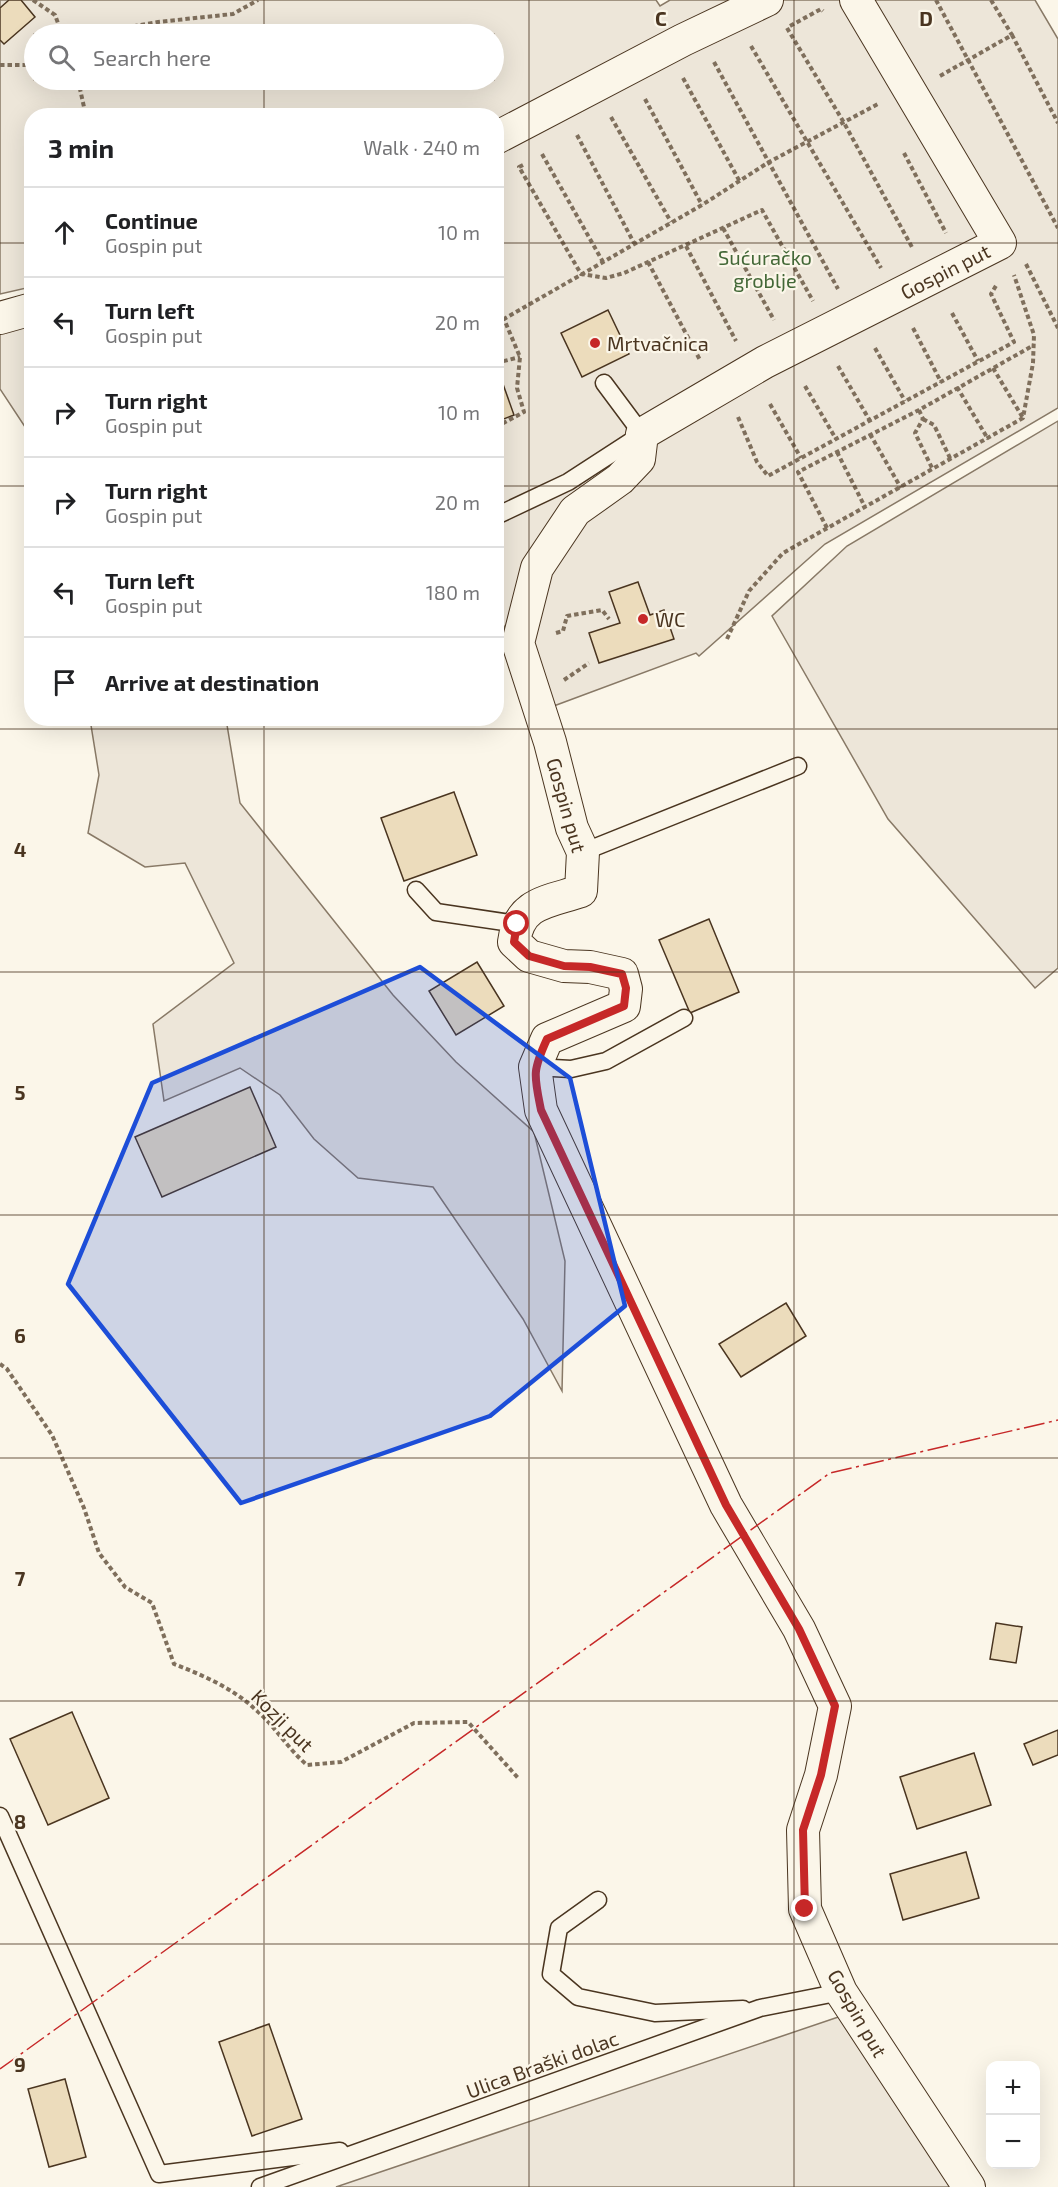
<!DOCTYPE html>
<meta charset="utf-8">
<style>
:root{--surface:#fff;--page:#f6f6f6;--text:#202124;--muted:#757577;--line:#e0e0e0}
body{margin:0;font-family:"Exo 2",sans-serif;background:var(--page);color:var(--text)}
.controls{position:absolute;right:18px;bottom:18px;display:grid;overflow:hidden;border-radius:12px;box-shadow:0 6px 24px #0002}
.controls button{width:54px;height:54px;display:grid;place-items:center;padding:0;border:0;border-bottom:2px solid var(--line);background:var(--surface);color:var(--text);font:30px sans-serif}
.stop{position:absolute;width:18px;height:18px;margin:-14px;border:4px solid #c62828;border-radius:50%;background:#fff}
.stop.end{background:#c62828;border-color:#fff;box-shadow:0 2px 6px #0008}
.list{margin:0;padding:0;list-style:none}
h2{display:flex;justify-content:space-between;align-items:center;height:78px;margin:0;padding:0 24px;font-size:26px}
h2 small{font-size:20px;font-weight:400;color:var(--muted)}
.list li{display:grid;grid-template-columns:39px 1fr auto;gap:18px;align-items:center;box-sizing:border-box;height:90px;padding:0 24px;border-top:2px solid var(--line)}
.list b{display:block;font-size:22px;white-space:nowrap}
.list p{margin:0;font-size:20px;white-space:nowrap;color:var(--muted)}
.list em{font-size:20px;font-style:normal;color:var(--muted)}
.icon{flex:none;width:33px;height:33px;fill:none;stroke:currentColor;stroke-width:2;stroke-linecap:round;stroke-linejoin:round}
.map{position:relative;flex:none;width:1058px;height:2187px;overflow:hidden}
.search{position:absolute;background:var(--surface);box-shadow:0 6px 24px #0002;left:24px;top:24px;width:480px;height:66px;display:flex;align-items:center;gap:15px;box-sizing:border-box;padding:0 21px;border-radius:33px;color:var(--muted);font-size:22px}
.panel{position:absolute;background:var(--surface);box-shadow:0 6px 24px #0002;left:24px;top:108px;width:480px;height:618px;border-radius:24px}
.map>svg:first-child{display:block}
.green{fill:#ede6d9;stroke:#887966;stroke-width:1.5;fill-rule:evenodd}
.building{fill:#ecdcbc;stroke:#4a3520;stroke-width:1.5}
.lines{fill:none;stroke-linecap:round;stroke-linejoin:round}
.lane-casing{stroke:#4a3520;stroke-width:19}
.street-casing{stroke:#4a3520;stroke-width:34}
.path{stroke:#7f6f5c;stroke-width:4;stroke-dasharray:4.5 3;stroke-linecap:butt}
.lane{stroke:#fbf6e9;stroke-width:16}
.street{stroke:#fbf6e9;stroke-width:32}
.power{stroke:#c62828;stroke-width:1.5;stroke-dasharray:21 4.5 3 4.5;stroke-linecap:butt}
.route{stroke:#c62828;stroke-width:8}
.marked{fill:#1d4ed8;fill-opacity:0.2;stroke:#1d4ed8;stroke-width:4.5;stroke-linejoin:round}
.grid{fill:none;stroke:#4a3520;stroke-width:1.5;stroke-opacity:0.55}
.poi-dot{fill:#c62828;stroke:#fbf6e9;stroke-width:2}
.labels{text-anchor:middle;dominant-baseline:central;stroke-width:4.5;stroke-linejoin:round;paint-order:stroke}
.park-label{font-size:20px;fill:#436837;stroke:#fbf6e9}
.street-label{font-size:20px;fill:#4a3520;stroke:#fbf6e9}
.poi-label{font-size:20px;fill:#4a3520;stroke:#fbf6e9;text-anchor:start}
.grid-label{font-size:20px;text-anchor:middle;font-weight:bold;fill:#4a3520;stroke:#fbf6e9;stroke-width:4.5;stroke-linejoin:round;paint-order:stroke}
</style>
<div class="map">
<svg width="1058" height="2187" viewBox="0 0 1058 2187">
<rect width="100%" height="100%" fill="#fbf6e9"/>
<g class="green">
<path d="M0 0H656L660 6 670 0H1035L1058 39V408L825 544 699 656 696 653 551 707 497 614 496 116H32L31 287 0 294ZM34 34H494V80H34Z"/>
<polygon points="31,316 31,436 0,389 0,320"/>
<polygon points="1058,421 1058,968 1035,988 888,819 772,616 847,546"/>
<polygon points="90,719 226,719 240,803 393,995 456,1062 534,1132 565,1261 562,1391 523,1319 433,1187 358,1178 314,1139 280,1095 240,1068 164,1101 153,1024 234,963 185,863 145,867 88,833 99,775"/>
<polygon points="865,2008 967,2187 336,2187"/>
</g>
<g class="building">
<polygon points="9,0 21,0 35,17 4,44 0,40 0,8"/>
<polygon points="608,310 629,354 582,377 561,333"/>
<polygon points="498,370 514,415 496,422 496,371"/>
<polygon points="638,582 650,615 664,610 674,639 599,663 589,633 620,623 609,592"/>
<polygon points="454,792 477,855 404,881 381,818"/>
<polygon points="709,919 739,992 690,1013 659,940"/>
<polygon points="477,962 504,1006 456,1035 429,991"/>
<polygon points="250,1087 276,1147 162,1197 135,1137"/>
<polygon points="786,1303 806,1336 741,1377 719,1344"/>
<polygon points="996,1623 1022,1627 1016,1663 990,1659"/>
<polygon points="72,1712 109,1798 48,1825 10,1739"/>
<polygon points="1058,1730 1058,1755 1033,1765 1024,1744"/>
<polygon points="974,1753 991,1805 917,1829 900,1777"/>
<polygon points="966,1852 979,1898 903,1920 890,1874"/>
<polygon points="269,2024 302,2119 252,2136 219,2042"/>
<polygon points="65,2079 86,2157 49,2167 28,2089"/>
</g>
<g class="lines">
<defs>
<g id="lane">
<polyline points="496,516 568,482 642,434 604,383"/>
<polyline points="583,852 798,766"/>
<polyline points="416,890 436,912 517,924"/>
<polyline points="535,1067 571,1069 606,1061 684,1018"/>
<polyline points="0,1816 159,2174 340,2151"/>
<polyline points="598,1900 559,1928 551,1974 578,1997 655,2013 743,2009"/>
<polyline points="260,2187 760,2008 841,1992"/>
</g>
<g id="street">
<path d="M856 0 1000 243 765 362 642 434 639 459 620 479 575 511 537 568 518 643 550 742 572 828 583 852 581 891C548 902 519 902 514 942L529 956 564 966 590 967 622 974 626 989 624 1006 547 1039 535 1067 541 1110 726 1505 799 1629 835 1706 821 1775 803 1830 805 1909 841 1992 969 2187"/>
<polyline points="496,138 683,40 767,0"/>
<polyline points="0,318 32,309"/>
</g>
</defs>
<use href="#lane" class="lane-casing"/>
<use href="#street" class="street-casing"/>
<g class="path">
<polyline points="33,0 55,15 62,34"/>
<polyline points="936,0 1058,228"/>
<polyline points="991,0 1012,35"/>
<polyline points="790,26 821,9 823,11"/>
<polyline points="787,28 843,121 913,249"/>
<polyline points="89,34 158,22 233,14 258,0"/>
<polyline points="751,46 881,268"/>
<polyline points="714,62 838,289"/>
<polyline points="0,65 28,65 34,61"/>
<polyline points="940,76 1012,35 1058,123"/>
<polyline points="683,78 740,182"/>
<polyline points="78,80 86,116"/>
<polyline points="645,99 702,205"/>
<polyline points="611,117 671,222"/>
<polyline points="577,135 634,243"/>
<polyline points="904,153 946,233"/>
<polyline points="542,154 603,262"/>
<polyline points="523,165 519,167 581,274 606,278 624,273 762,210 813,301"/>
<polyline points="723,228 774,320"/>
<polyline points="686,246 736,341"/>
<polyline points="648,262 700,360"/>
<polyline points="1026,264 1058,328"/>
<polyline points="496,305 504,319 702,205 769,162 878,104"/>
<polyline points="952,313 978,361"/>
<polyline points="913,328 941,382"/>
<polyline points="875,348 905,401"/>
<polyline points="496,363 520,357"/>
<polyline points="838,366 870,421"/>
<polyline points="993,368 1023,418"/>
<polyline points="805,386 836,439"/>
<polyline points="957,387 988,439"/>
<polyline points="770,404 801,458"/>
<polyline points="919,410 923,419 915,433 933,470"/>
<polyline points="738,417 757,462 768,476 1014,342 991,294 997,284"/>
<polyline points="923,419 934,425 951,460"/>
<polyline points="496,427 524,412 517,388 520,357 504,319"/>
<polyline points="870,434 901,488"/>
<polyline points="837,452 865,507"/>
<polyline points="827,528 798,472 919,410 1034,345"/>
<polyline points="556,633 563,631 567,616 602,610 609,619"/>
<polyline points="727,639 749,591 783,553 1023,418 1033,363 1034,335 1014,275"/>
<polyline points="564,680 589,663"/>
<path d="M0 1364 7 1369 52 1435 84 1508 99 1553 125 1587 152 1603 174 1664C202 1675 233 1688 256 1710 275 1726 287 1748 307 1765L341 1762 414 1723 468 1722 519 1779"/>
</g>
<use href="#lane" class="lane"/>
<use href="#street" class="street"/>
<polyline class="power" points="0,2069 830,1473 1058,1420"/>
</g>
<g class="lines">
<path class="route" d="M517 924 514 942 529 956 564 966 590 967 622 974 626 988 624 1006 547 1039C532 1072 534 1075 541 1110L726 1505 799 1629 835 1706 821 1775 803 1830 805 1909"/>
</g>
<path class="marked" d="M420 967 570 1078 625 1306 490 1416 241 1503 68 1284 152 1083Z"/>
<path class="grid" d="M264 0V34M529 0V2187M794 0V2187M264 80V116M0 243H32M496 243H1058M0 486H32M496 486H1058M264 718V2187M0 729H1058M0 972H1058M0 1215H1058M0 1458H1058M0 1701H1058M0 1944H1058"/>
<g class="poi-dot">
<circle cx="595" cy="343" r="6"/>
<circle cx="643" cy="619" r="6"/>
</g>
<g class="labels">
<g class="park-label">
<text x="765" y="257">Sućuračko<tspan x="765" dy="23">groblje</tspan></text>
</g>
<g class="street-label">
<text transform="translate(945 271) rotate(-27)">Gospin put</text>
<text transform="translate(567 805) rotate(74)">Gospin put</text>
<text transform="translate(283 1720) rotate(45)">Kozji put</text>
<text transform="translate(858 2013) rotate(60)">Gospin put</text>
<text transform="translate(542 2064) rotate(-20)">Ulica Braški dolac</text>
</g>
<g class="poi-label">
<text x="607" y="343">Mrtvačnica</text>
<text x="655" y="619">WC</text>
</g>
</g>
<g class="grid-label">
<text x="661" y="26">C</text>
<text x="926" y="26">D</text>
<text x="20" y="857">4</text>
<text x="20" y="1100">5</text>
<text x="20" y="1343">6</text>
<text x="20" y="1586">7</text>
<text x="20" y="1829">8</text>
<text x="20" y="2072">9</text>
</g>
</svg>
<div class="controls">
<button>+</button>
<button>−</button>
</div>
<div class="stop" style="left:517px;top:924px"></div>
<div class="stop end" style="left:805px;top:1909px"></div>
<div class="search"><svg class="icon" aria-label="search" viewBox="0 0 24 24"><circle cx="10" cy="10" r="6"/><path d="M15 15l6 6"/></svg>Search here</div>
<section class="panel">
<h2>3 min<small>Walk · 240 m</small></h2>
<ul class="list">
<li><svg class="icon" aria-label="ahead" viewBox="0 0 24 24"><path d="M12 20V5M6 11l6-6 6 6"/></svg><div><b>Continue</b><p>Gospin put</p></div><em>10 m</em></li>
<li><svg class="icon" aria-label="left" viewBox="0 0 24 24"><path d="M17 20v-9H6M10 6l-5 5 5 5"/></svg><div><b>Turn left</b><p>Gospin put</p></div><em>20 m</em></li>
<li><svg class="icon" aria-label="right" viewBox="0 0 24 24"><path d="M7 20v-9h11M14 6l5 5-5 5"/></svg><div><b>Turn right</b><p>Gospin put</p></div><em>10 m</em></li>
<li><svg class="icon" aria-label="right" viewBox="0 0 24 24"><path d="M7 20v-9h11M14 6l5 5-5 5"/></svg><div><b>Turn right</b><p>Gospin put</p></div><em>20 m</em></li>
<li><svg class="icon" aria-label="left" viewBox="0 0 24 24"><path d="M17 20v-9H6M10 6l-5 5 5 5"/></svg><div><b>Turn left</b><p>Gospin put</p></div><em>180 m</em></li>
<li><svg class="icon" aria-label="arrive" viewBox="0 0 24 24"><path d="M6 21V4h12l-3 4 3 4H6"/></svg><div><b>Arrive at destination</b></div></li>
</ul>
</section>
</div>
